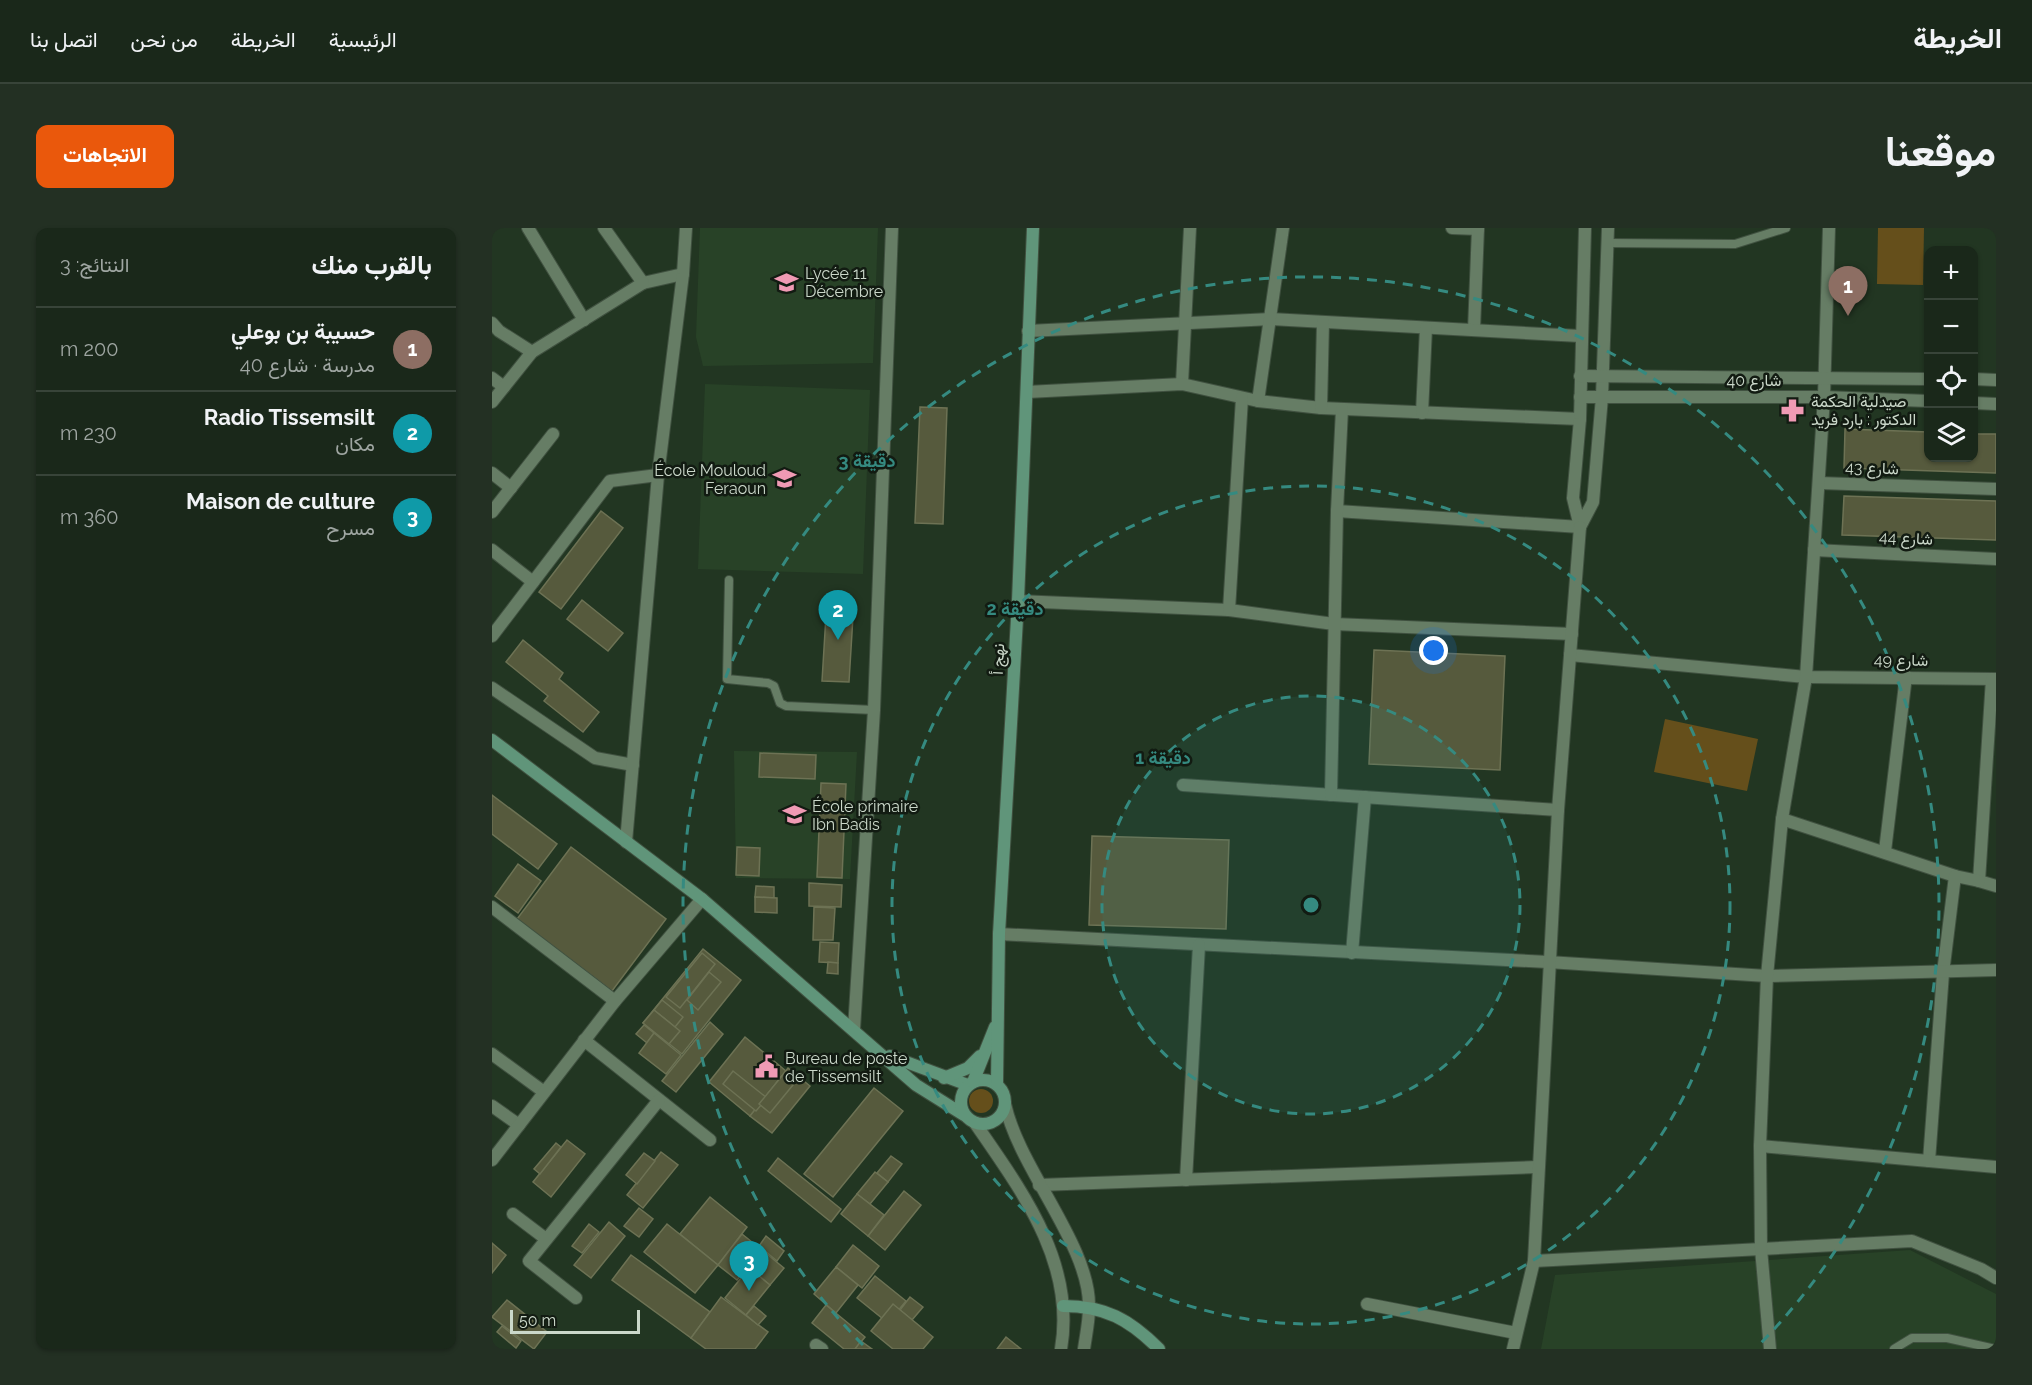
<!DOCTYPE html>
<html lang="ar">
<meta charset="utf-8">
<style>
:root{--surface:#1a281a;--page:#233023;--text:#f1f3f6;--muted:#9fa6a2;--line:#384439;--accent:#ea580c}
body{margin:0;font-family:Raleway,Vazirmatn,sans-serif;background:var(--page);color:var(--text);direction:rtl}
.controls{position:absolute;right:18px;top:18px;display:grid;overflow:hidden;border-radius:12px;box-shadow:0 2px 4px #0004}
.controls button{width:54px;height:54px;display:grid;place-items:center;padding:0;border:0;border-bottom:2px solid var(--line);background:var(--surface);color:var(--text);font:30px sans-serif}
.scale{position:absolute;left:18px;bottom:15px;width:130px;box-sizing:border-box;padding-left:6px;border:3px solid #cbd8ca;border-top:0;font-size:16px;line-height:21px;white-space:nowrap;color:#cbd8ca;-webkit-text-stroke:4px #121b12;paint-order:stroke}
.you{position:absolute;left:942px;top:423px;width:21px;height:21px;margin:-15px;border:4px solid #fff;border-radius:50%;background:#1a73e8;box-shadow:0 0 0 9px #1a73e833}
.badge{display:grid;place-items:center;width:39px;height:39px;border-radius:50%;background:var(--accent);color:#fff;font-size:20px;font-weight:700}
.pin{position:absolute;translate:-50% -50px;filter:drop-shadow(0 2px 3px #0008)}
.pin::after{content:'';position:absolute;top:32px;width:21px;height:18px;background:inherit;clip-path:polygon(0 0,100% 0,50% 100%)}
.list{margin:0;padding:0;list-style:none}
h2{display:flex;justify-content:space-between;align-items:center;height:78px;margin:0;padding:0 24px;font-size:26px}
h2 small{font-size:20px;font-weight:400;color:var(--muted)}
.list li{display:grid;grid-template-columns:39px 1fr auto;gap:18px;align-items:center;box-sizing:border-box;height:84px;padding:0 24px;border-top:2px solid var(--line)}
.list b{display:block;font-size:22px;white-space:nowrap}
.list p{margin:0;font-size:20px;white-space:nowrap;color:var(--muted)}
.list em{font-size:20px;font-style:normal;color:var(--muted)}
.icon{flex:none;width:33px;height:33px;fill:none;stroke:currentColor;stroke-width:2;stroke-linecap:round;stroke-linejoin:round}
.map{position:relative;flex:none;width:1504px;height:1121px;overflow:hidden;direction:ltr;border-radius:12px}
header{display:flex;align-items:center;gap:36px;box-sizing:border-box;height:84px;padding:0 30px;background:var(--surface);border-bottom:2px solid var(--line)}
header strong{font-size:28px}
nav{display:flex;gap:33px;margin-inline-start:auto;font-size:21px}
.intro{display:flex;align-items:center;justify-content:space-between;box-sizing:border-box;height:144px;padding:0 36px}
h1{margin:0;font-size:42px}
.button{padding:15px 27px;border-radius:12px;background:var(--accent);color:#fff;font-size:21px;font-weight:700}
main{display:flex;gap:36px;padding:0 36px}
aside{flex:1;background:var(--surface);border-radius:12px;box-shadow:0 2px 4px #0004}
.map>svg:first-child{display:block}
.built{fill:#284227}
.green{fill:#654f1b}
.building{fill:#565a3d;stroke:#6d7254;stroke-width:1.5}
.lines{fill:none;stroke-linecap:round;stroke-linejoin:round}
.service-casing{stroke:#405140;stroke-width:10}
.minor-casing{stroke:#405140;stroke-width:14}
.tertiary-casing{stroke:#405140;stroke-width:14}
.secondary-casing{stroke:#405140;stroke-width:14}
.service{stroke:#667d65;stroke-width:8}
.minor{stroke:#667d65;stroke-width:12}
.tertiary{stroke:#667d65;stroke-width:12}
.secondary{stroke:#60957a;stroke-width:12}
.ring{fill:none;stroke:#358a80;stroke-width:3;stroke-dasharray:10 8}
.labels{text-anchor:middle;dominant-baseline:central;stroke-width:5;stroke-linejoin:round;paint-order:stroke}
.poi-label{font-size:16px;fill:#cbd8ca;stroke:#121b12;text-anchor:start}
.street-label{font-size:16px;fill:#cbd8ca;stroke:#121b12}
.centre{fill:#358a80;stroke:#121b12;stroke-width:3}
.ring-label{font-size:18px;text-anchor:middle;font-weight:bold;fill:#358a80;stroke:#121b12;stroke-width:5;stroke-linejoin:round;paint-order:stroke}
</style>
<header>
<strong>الخريطة</strong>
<nav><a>الرئيسية</a><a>الخريطة</a><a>من نحن</a><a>اتصل بنا</a></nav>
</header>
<div class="intro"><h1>موقعنا</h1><a class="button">الاتجاهات</a></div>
<main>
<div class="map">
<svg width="1504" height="1121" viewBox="0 0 1504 1121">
<rect width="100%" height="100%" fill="#223622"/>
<g class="built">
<polygon points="208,0 386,0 381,135 211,138 204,109"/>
<polygon points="213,156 378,162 371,346 206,341"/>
<polygon points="242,523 365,524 358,651 244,650"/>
<polygon points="1418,1022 1504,1066 1504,1121 1049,1121 1063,1047"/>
</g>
<g class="green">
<polygon points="1386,0 1432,0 1431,57 1385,56"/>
<polygon points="1173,491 1266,511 1255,563 1162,544"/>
<circle cx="489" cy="873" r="12"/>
</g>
<g class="building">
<polygon points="428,179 455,180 451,296 423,295"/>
<polygon points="1353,201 1436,204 1436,230 1482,230 1482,206 1504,206 1504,245 1352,240"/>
<polygon points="1352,268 1504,273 1504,312 1350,307"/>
<polygon points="109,283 131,300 69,381 47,364"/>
<polygon points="335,371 362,372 357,454 330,453"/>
<polygon points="90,372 131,405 116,423 75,391"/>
<polygon points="31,412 71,445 67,451 107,484 91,504 52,473 56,468 14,434"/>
<polygon points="882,422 1013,428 1008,542 877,536"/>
<polygon points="268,525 324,527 323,551 267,549"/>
<polygon points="329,555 354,556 350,650 325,649"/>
<polygon points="0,567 65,616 46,641 0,606"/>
<polygon points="600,608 737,612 734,701 597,697"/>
<polygon points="79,619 174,691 120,763 25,691"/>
<polygon points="245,619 268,620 267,648 244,647"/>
<polygon points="26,636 49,653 26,685 3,668"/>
<polygon points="317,655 350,657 349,679 317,678"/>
<polygon points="264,658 282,659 282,670 263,669"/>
<polygon points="263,669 285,670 285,685 263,684"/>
<polygon points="322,679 343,680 341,712 321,712"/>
<polygon points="328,714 347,715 346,735 327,734"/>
<polygon points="211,721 249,752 190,826 151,795"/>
<polygon points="210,725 223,736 188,780 174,769"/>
<polygon points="336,734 346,735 346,746 335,745"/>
<polygon points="217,744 229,754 206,782 195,772"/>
<polygon points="170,772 191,789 183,799 162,782"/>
<polygon points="162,782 188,803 177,816 151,795"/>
<polygon points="218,794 231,806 184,864 170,853"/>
<polygon points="152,797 162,805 155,815 144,806"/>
<polygon points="162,805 189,827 174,846 147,825"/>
<polygon points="253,809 294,843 258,888 217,854"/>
<polygon points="296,840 318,858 280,905 258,888"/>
<polygon points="241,843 275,870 264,883 231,856"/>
<polygon points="294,843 305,852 278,885 267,876"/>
<polygon points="382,860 411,883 341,969 312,946"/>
<polygon points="75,912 93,926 59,969 41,954"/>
<polygon points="64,915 69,919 48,946 42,941"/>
<polygon points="169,924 186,937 151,980 135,967"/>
<polygon points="152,925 163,933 145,956 134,947"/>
<polygon points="399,928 410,936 396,954 385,945"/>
<polygon points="286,930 349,981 339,994 276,943"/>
<polygon points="383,944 396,954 378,976 365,966"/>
<polygon points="412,963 429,977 393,1022 376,1008"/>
<polygon points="365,966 392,987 376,1008 349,986"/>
<polygon points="218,969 255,999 226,1037 188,1006"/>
<polygon points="147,980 161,991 147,1009 132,998"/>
<polygon points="117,994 133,1008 99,1050 82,1037"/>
<polygon points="97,996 107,1004 90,1025 80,1018"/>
<polygon points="175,996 226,1037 203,1065 152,1024"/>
<polygon points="250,1006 270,1022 245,1052 226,1037"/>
<polygon points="274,1008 292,1023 285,1033 267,1018"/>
<polygon points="0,1015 14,1027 0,1045"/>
<polygon points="361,1017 387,1038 370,1060 344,1039"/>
<polygon points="270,1022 292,1040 278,1057 256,1039"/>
<polygon points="139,1027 218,1084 199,1110 120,1052"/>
<polygon points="344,1039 366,1057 344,1085 322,1066"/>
<polygon points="257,1040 278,1057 254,1087 233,1070"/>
<polygon points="383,1048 414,1073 396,1095 365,1070"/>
<polygon points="229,1069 276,1104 263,1121 214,1121 199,1110"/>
<polygon points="418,1069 431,1079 420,1092 408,1082"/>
<polygon points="15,1072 55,1104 42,1121 0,1089"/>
<polygon points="401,1076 441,1109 431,1121 401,1121 379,1103"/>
<polygon points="334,1077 373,1109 363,1121 352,1121 320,1095"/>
<polygon points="262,1078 274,1088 266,1097 254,1087"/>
<polygon points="10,1098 29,1113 24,1120 5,1104"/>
<polygon points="514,1109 529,1121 505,1121"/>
<polygon points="369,1113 380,1121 363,1121"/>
</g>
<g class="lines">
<defs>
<g id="service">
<polyline points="1115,15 1243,16 1294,0"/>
<polyline points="237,352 235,451 276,455 282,458 288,475 294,478 382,482"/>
<polyline points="1402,1121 1420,1110 1455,1110 1504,1121"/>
</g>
<g id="minor">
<polyline points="36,0 92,92"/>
<polyline points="112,0 151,55 191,46"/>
<polyline points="960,0 986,1"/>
<polyline points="0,95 7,103 40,124"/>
<polyline points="982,102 986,0"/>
<polyline points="536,103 779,91 1088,108"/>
<polyline points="0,150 12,159"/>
<polyline points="690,156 698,0"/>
<polyline points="535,164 690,156 766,173 829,180 1088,191"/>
<polyline points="766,173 791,0"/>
<polyline points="0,174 40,124 151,55"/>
<polyline points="829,180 831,94"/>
<polyline points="930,185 934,100"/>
<polyline points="0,245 19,260"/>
<polyline points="1327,255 1504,261"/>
<polyline points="845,283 1088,299"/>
<polyline points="0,284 61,206"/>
<polyline points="0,322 41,354"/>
<polyline points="1322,322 1504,331"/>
<polyline points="526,373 737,382 842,396 1080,406"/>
<polyline points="737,382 750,170"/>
<polyline points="0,408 118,253 166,247"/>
<polyline points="1078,427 1314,449 1504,451"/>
<polyline points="1500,451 1487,653 1504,658"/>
<polyline points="0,460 103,530 141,537"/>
<polyline points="691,557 1066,582"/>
<polyline points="839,567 845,283 850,181"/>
<polyline points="1290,591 1463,648 1487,653"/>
<polyline points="134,614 166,247 191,46 194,0"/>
<polyline points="1393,623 1414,448"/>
<polyline points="1463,648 1451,745 1437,933 1504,939"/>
<polyline points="0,679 123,773"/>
<polyline points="507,706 1056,734 1275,748 1504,742"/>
<polyline points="860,725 873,569"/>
<polyline points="362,801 382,482 400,0"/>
<polyline points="92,812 218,912"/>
<polyline points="0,826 52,864"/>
<polyline points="0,878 27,897"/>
<polyline points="1268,918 1437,933"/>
<polyline points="0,932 123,773 210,671"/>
<polyline points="694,952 707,717"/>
<polyline points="547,957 1045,939"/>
<polyline points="21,986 54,1011"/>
<polyline points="1042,1033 1420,1013 1489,1041 1504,1050"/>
<polyline points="84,1070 37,1033 167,872"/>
<polyline points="875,1076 1024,1105"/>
<polyline points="324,1117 330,1121"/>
<polyline points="1278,1121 1269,1021 1268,918 1275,748 1290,591 1314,449 1332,169 1337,0"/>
</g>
<g id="tertiary">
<polyline points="1093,0 1088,191 1081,270 1088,299 1101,274 1110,169 1116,0"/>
<polyline points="1088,148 1436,151"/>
<polyline points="1482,151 1504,152"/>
<polyline points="1088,169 1332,169 1436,173"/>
<polyline points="1482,175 1504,176"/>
<path d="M513 876C527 941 599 1018 597 1080 597 1093 594 1107 592 1121"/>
<path d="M483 895C529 962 584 1034 569 1121"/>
<polyline points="1021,1121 1042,1033 1066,582 1088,299"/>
</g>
<g id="secondary">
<polyline points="0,512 210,671 424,857 472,887"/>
<polyline points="398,828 476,857"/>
<polyline points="452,850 476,840 488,828"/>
<circle cx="491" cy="874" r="22"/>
<polyline points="481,854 503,799"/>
<polyline points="505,856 507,706 526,373 541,0"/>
<path d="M571 1078C613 1078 637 1091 667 1121"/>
</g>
</defs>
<use href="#service" class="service-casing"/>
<use href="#minor" class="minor-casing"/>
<use href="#tertiary" class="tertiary-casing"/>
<use href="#secondary" class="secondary-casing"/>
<use href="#service" class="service"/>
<use href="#minor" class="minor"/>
<use href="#tertiary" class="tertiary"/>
<use href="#secondary" class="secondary"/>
</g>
<circle cx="819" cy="677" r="209" fill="#358a80" fill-opacity=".12"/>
<g class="ring">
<circle cx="819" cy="677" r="209"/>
<circle cx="819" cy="677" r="419"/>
<path d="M371 1117A628 628 0 1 1 1267 1117"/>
</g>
<defs>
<symbol id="school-bare" viewBox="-9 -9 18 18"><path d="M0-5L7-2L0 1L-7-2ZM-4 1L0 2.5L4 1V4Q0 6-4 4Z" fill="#f09ab4" stroke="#121b12" stroke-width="2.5" paint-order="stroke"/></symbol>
<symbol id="pharmacy-bare" viewBox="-9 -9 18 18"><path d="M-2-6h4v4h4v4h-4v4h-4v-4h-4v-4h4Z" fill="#f09ab4" stroke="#121b12" stroke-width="2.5" paint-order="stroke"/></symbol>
<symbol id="civic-bare" viewBox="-9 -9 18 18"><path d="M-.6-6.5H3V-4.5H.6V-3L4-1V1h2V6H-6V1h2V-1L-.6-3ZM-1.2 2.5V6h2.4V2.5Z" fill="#f09ab4" stroke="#121b12" stroke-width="2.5" paint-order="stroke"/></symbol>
</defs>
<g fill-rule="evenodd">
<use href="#school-bare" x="278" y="38" width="33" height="33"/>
<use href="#pharmacy-bare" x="1284" y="166" width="33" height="33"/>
<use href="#school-bare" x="276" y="234" width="33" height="33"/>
<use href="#school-bare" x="286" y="570" width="33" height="33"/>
<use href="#civic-bare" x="258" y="822" width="33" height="33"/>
</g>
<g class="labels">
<g class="poi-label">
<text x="313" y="45">Lycée 11<tspan x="313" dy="18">Décembre</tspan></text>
<text x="1319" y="173">صيدلية الحكمة<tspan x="1319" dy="18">الدكتور : بارد فريد</tspan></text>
<text x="274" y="242" text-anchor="end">École Mouloud<tspan x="274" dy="18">Feraoun</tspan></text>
<text x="320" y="578">École primaire<tspan x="320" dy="18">Ibn Badis</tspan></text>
<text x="293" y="830">Bureau de poste<tspan x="293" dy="18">de Tissemsilt</tspan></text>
</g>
<g class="street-label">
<text x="1262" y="152">شارع 40</text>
<text transform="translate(1380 240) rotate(2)">شارع 43</text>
<text transform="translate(1414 310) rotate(3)">شارع 44</text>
<text transform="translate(506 431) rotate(-87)">نهج أ</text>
<text transform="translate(1409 432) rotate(1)">شارع 49</text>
</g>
</g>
<circle cx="819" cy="677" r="9" class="centre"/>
<g class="ring-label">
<text x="375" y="239">3 دقيقة</text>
<text x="523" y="387">2 دقيقة</text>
<text x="671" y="536">1 دقيقة</text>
</g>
</svg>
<div class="controls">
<button>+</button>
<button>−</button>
<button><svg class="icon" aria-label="locate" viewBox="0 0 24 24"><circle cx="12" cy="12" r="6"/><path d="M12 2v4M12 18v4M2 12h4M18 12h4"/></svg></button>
<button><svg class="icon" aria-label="layers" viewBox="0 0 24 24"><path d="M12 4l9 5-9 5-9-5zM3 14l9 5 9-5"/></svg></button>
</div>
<div class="scale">50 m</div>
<div class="you"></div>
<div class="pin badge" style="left:1356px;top:88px;background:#8d6e63">1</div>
<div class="pin badge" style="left:346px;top:412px;background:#0f9aa8">2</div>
<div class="pin badge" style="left:257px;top:1063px;background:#0f9aa8">3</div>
</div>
<aside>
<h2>بالقرب منك<small>النتائج: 3</small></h2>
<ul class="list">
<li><span class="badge" style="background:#8d6e63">1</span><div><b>حسيبة بن بوعلي</b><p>مدرسة · شارع 40</p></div><em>200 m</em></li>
<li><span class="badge" style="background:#0f9aa8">2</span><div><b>Radio Tissemsilt</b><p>مكان</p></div><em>230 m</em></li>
<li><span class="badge" style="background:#0f9aa8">3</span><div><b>Maison de culture</b><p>مسرح</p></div><em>360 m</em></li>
</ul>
</aside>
</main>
